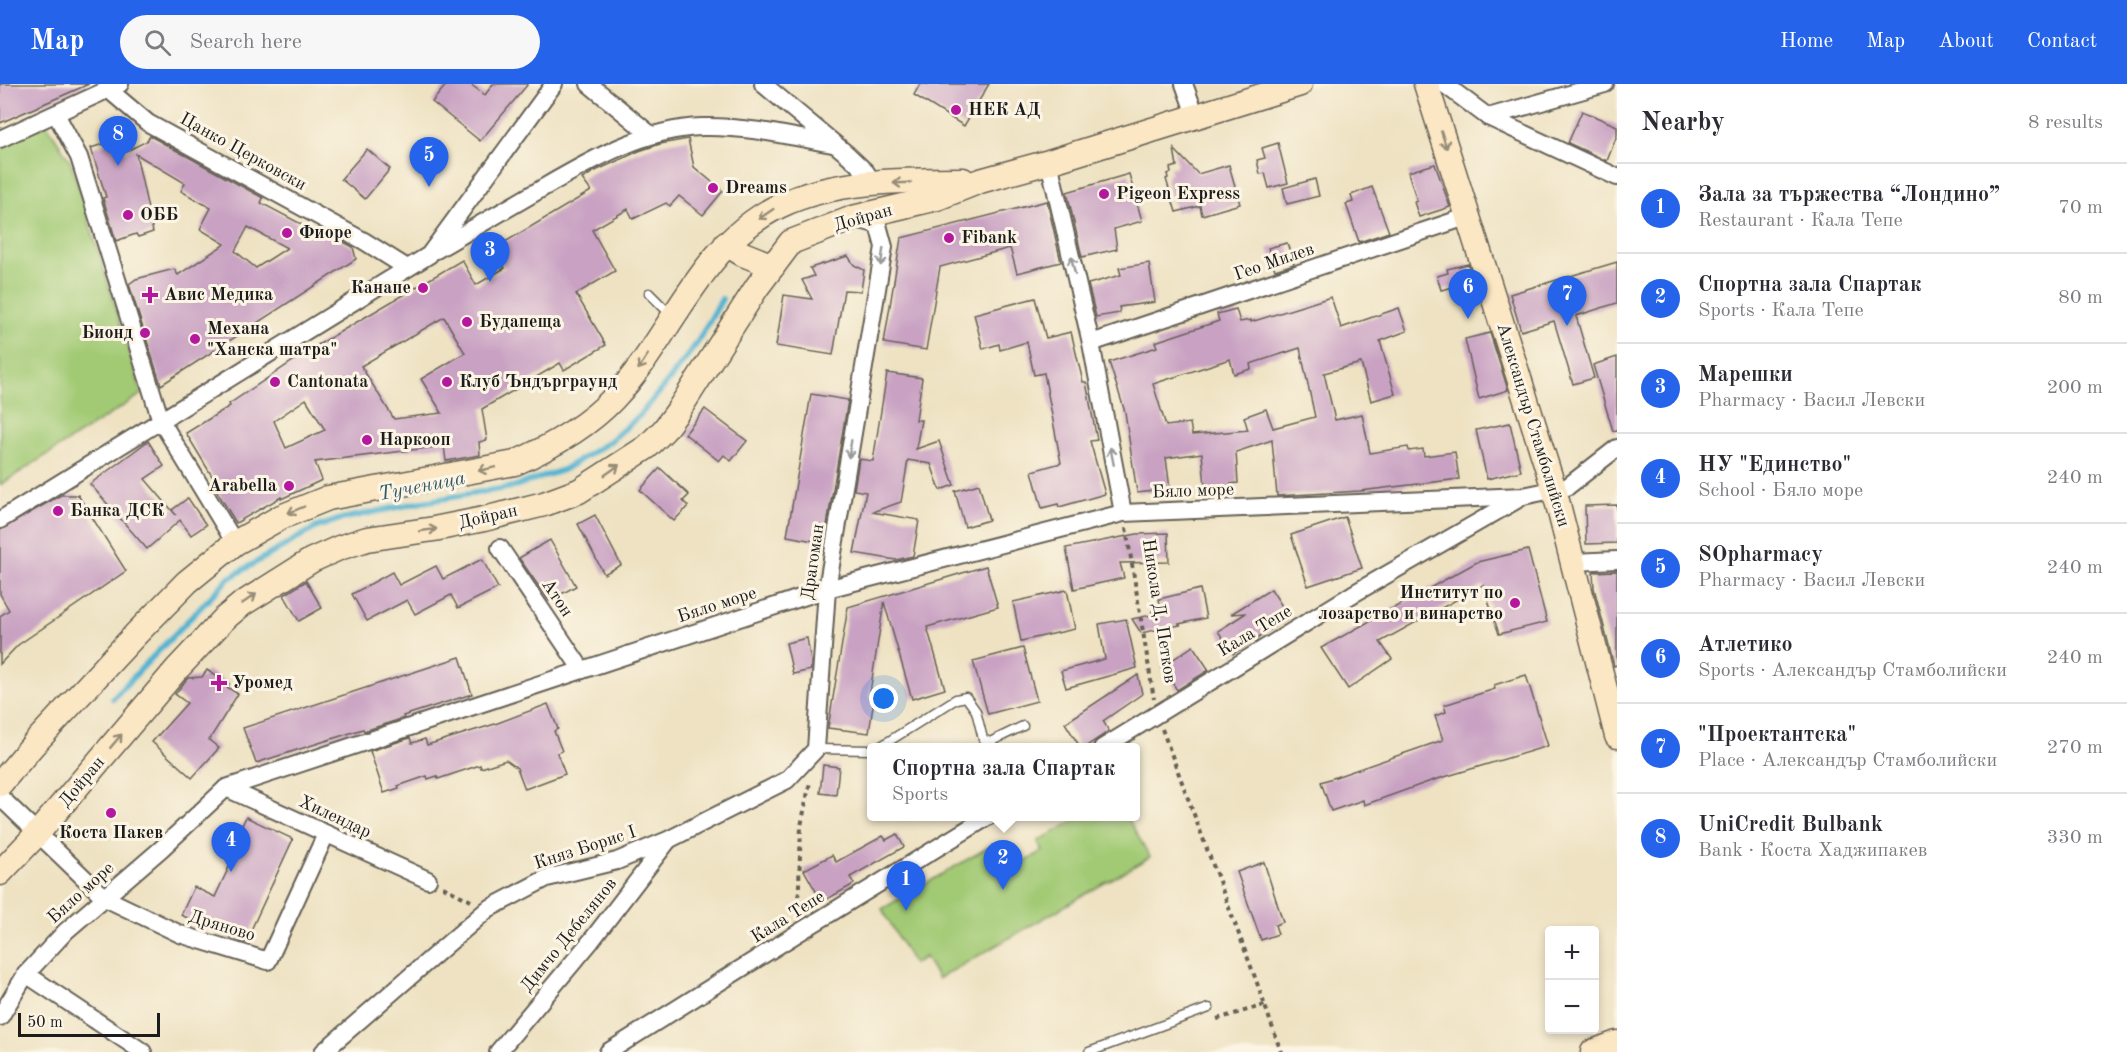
<!DOCTYPE html>
<meta charset="utf-8">
<style>
:root{--surface:#fff;--page:#f7f7f7;--text:#2b2b33;--muted:#7c7c81;--line:#e1e1e2;--accent:#2563eb}
body{margin:0;font-family:"Old Standard TT",serif;background:var(--page);color:var(--text)}
.controls{position:absolute;right:18px;bottom:18px;display:grid;overflow:hidden;border-radius:6px;box-shadow:0 3px 9px #0003}
.controls button{width:54px;height:54px;display:grid;place-items:center;padding:0;border:0;border-bottom:2px solid var(--line);background:var(--surface);color:var(--text);font:30px sans-serif}
.scale{position:absolute;left:18px;bottom:15px;width:142px;box-sizing:border-box;padding-left:6px;border:3px solid #1c1c1c;border-top:0;font-size:16px;line-height:21px;white-space:nowrap;color:#1c1c1c;-webkit-text-stroke:4px #fcf5e5;paint-order:stroke}
.you{position:absolute;left:884px;top:615px;width:21px;height:21px;margin:-15px;border:4px solid #fff;border-radius:50%;background:#1a73e8;box-shadow:0 0 0 9px #1a73e833}
.badge{display:grid;place-items:center;width:39px;height:39px;border-radius:50%;background:var(--accent);color:#fff;font-size:20px;font-weight:700}
.pin{position:absolute;translate:-50% -50px;filter:drop-shadow(0 2px 3px #0008)}
.pin::after{content:'';position:absolute;top:32px;width:21px;height:18px;background:inherit;clip-path:polygon(0 0,100% 0,50% 100%)}
.popup{position:absolute;left:867px;top:659px;width:273px;height:78px;box-sizing:border-box;display:grid;place-content:center;border-radius:6px;background:var(--surface);filter:drop-shadow(0 2px 4px #0005);font-size:20px;white-space:nowrap;color:var(--muted)}
.popup b{font-size:22px;color:var(--text)}
.popup::after{content:'';position:absolute;left:50%;top:100%;margin-left:-12px;border:12px solid transparent;border-top-color:var(--surface)}
.list{margin:0;padding:0;list-style:none}
h2{display:flex;justify-content:space-between;align-items:center;height:78px;margin:0;padding:0 24px;font-size:26px}
h2 small{font-size:20px;font-weight:400;color:var(--muted)}
.list li{display:grid;grid-template-columns:39px 1fr auto;gap:18px;align-items:center;box-sizing:border-box;height:90px;padding:0 24px;border-top:2px solid var(--line)}
.list b{display:block;font-size:22px;white-space:nowrap}
.list p{margin:0;font-size:20px;white-space:nowrap;color:var(--muted)}
.list em{font-size:20px;font-style:normal;color:var(--muted)}
.icon{flex:none;width:33px;height:33px;fill:none;stroke:currentColor;stroke-width:2;stroke-linecap:round;stroke-linejoin:round}
.map{position:relative;flex:none;width:1617px;height:968px;overflow:hidden}
header{display:flex;align-items:center;gap:36px;box-sizing:border-box;height:84px;padding:0 30px;background:var(--accent);color:#fff}
header strong{font-size:28px}
nav{display:flex;gap:33px;margin-inline-start:auto;font-size:21px}
.search{width:420px;height:54px;background:var(--page);display:flex;align-items:center;gap:15px;box-sizing:border-box;padding:0 21px;border-radius:33px;color:var(--muted);font-size:22px}
main{display:flex}
aside{flex:1;background:var(--surface)}
.map>svg:first-child{display:block}
.green{fill:#a2ca75;stroke:#5f7348;stroke-width:1.5}
.lines{fill:none;stroke-linecap:round;stroke-linejoin:round}
.stream{stroke:#52b3d1;stroke-width:6}
.building{fill:#c9a2c3;fill-rule:evenodd}
.lane-casing{stroke:#666156;stroke-width:11}
.street-casing{stroke:#666156;stroke-width:20}
.secondary-casing{stroke:#666156;stroke-width:27}
.path{stroke:#666156;stroke-width:4;stroke-dasharray:4.5 4.5;stroke-linecap:butt}
.lane{stroke:#fff;stroke-width:8}
.street{stroke:#fff;stroke-width:16}
.secondary{stroke:#fbe7c3;stroke-width:24}
.oneway{stroke:#978c78}
.oneway2{stroke:#999}
.poi-dot{fill:#b5179e;stroke:#fcf5e5;stroke-width:2}
.labels{text-anchor:middle;dominant-baseline:central;stroke-width:6;stroke-linejoin:round;paint-order:stroke}
.poi-label{font-size:18px;font-weight:bold;fill:#1c1c1c;stroke:#fcf5e5;text-anchor:start}
.street-label{font-size:18px;fill:#1c1c1c;stroke:#fcf5e5}
.water-label{font-size:20px;font-style:italic;fill:#325864;stroke:#fcf5e5}
</style>
<header>
<strong>Map</strong>
<div class="search"><svg class="icon" aria-label="search" viewBox="0 0 24 24"><circle cx="10" cy="10" r="6"/><path d="M15 15l6 6"/></svg>Search here</div>
<nav><a>Home</a><a>Map</a><a>About</a><a>Contact</a></nav>
</header>
<main>
<div class="map">
<svg width="1617" height="968" viewBox="0 0 1617 968">
<rect width="100%" height="100%" fill="#fcf5e5"/>
<filter id="ink" filterUnits="userSpaceOnUse"><feTurbulence type="fractalNoise" baseFrequency=".0167" numOctaves="2"/><feDisplacementMap in="SourceGraphic" scale="12" xChannelSelector="R" yChannelSelector="G"/><feConvolveMatrix kernelMatrix="1 2 1 2 8 2 1 2 1" color-interpolation-filters="sRGB"/></filter>
<filter id="wash" filterUnits="userSpaceOnUse"><feTurbulence type="fractalNoise" baseFrequency=".008" numOctaves="4" result="noise"/><feDisplacementMap in="SourceGraphic" scale="24" xChannelSelector="R" yChannelSelector="G"/><feGaussianBlur stdDeviation="1.35" result="paint"/><feColorMatrix in="noise" values="0 0 0 0 0 0 0 0 0 0 0 0 0 0 0 0 0 1.4 0 .05"/><feComposite in="paint" operator="in"/></filter>
<g filter="url(#wash)">
<rect width="100%" height="100%" fill="#eee2c2"/>
<g class="green">
<polygon points="41,31 71,79 142,310 0,401 0,52"/>
<polygon points="1081,733 1127,733 1150,773 938,895 925,873 913,880 882,825 992,761 1008,788 1043,767 1038,757"/>
</g>
<g class="lines">
<polyline class="stream" points="113,614 229,494 317,443 341,435 417,419 512,403 563,386 609,358 640,331 666,300 697,259 722,215"/>
</g>
<g id="blocks">
<g class="building">
<polygon points="0,0 89,0 0,39"/>
<polygon points="447,0 470,0 485,11 493,0 528,0 480,57 432,18"/>
<polygon points="920,0 989,0 964,42 914,11"/>
<polygon points="1582,27 1617,42 1617,51 1607,77 1568,59"/>
<path d="M150 52 263 114 261 119 320 150 321 146 353 163 356 175 161 301 129 200 136 195 174 185 178 191 225 160 200 145 211 124 181 107 185 99 136 70 153 148 138 153 136 150 116 157 103 114 106 113 91 64 121 54 125 68 147 57ZM248 143 287 164 256 184 235 167Z"/>
<path d="M688 55 694 83 723 107 703 131 679 112 670 122 666 119 633 135 628 125 592 146 615 187 576 210 606 261 564 286 560 279 482 325 487 356 479 358 480 371 446 377 444 362 315 378 322 396 281 415V413L236 439 212 399 215 397 186 349 230 322 229 320 311 265 462 176 476 201 505 184 493 165 591 107 582 95 593 88 639 67 660 60ZM444 233 465 269 421 295 442 329 394 335 361 282ZM306 315 325 346 286 364 274 337Z"/>
<polygon points="1278,59 1288,99 1269,104 1265,89 1260,90 1257,76 1265,74 1262,64"/>
<polygon points="367,65 390,85 365,115 341,95"/>
<polygon points="1174,65 1198,90 1229,81 1240,120 1202,131 1200,122 1176,128 1166,95 1168,94 1167,90 1171,89 1170,84 1177,82"/>
<polygon points="1435,80 1450,123 1419,133 1414,118 1417,117 1408,88"/>
<polygon points="1129,90 1142,137 1114,145 1117,165 1082,173 1067,108"/>
<polygon points="1315,95 1319,112 1287,120 1283,104"/>
<polygon points="1372,103 1389,148 1359,158 1346,120 1353,118 1351,111"/>
<polygon points="1047,117 1061,178 1017,189 1010,164 940,183 926,266 884,259 901,154"/>
<polygon points="1287,159 1294,180 1275,186 1268,164"/>
<polygon points="848,172 854,181 864,186 861,207 844,206 833,271 776,262 784,211 812,215 802,196 814,192 810,184"/>
<polygon points="1617,178 1617,219 1576,232 1594,294 1573,300 1554,237 1521,247 1510,210"/>
<polygon points="1149,179 1155,218 1119,223 1120,229 1096,233 1088,200 1121,191 1119,184"/>
<polygon points="1468,180 1476,206 1456,212 1454,203 1441,206 1437,192 1448,189 1447,185"/>
<path d="M1331 213 1341 244 1399 224 1407 247 1380 257 1395 310 1371 317 1361 279 1324 289 1335 336 1362 330 1370 369 1408 363 1409 367 1423 365 1424 372 1455 368 1459 395 1360 407 1277 412 1272 356 1236 368 1238 399 1230 400V412L1206 413 1202 369 1166 374 1170 405 1137 409 1125 328 1109 278 1157 263 1155 258 1219 237 1217 230 1236 225 1240 238 1251 236V238ZM1300 264 1315 333 1273 344 1266 325 1244 333 1248 346 1192 351 1190 339 1166 342 1153 300 1230 275 1234 290 1251 285 1250 280Z"/>
<polygon points="1035,214 1046,254 1071,248 1083,298 1086,298 1097,356 1090,357 1105,410 1059,423 1058,420 1042,424 1032,387 1061,379 1044,289 1034,291 1027,258 1000,266 999,260 983,265 974,230"/>
<polygon points="1490,249 1508,306 1479,315 1465,255"/>
<polygon points="1617,273 1617,346 1613,347 1593,281"/>
<polygon points="887,289 922,294 916,336 921,336 916,365 939,357 954,401 940,406 931,380 908,376 901,418 872,428 919,436 913,472 896,476 854,469 866,408 854,406 859,375 873,377"/>
<polygon points="811,310 848,316 824,459 787,452"/>
<polygon points="705,325 747,357 731,377 724,371 719,377 685,350"/>
<polygon points="1510,339 1521,387 1487,395 1476,346"/>
<polygon points="148,357 164,382 145,395 176,431 172,426 188,414 206,441 191,451 180,436 147,465 90,400"/>
<polygon points="660,384 689,411 683,417 688,422 674,437 640,406"/>
<polygon points="979,400 989,436 965,443 955,407"/>
<polygon points="61,411 78,411 126,487 18,561 0,580 0,532 9,526 0,510 0,446"/>
<polygon points="1617,421 1617,459 1586,460 1585,422"/>
<polygon points="595,431 621,481 604,490 578,440"/>
<polygon points="1345,433 1362,484 1308,502 1291,451"/>
<polygon points="1168,449 1169,478 1120,479 1124,494 1074,505 1066,464 1137,450"/>
<polygon points="550,456 576,502 549,517 519,474"/>
<polygon points="1528,466 1547,538 1499,550 1483,501 1380,558 1392,575 1348,605 1321,564 1477,478"/>
<polygon points="482,475 498,504 458,524 451,511 415,530 407,516 367,537 352,510 392,488 399,501 436,482 443,495"/>
<polygon points="986,482 998,523 927,543 945,605 912,615 884,518 869,615 874,615 869,649 828,644 848,523"/>
<polygon points="1617,487 1617,581 1614,582 1594,504 1593,488"/>
<polygon points="306,497 322,524 299,537 284,511"/>
<polygon points="1200,505 1206,534 1179,540 1180,541 1141,549 1132,535 1152,531 1152,527 1161,525 1159,515"/>
<polygon points="1271,505 1289,533 1233,570 1218,547 1246,529 1231,530"/>
<polygon points="1067,506 1075,545 1021,557 1013,518"/>
<polygon points="1126,535 1137,584 1066,604 1061,587 1105,575 1099,540"/>
<polygon points="807,554 811,578 811,586 793,590 786,559"/>
<polygon points="1193,562 1209,586 1177,606 1162,583"/>
<polygon points="1023,564 1037,617 988,630 973,577"/>
<polygon points="460,573 472,610 403,632 404,634 364,647 363,645 256,679 243,644"/>
<polygon points="207,586 229,600 227,603 238,610 209,656 219,664 192,694 152,658 187,619 175,610 188,594 202,593"/>
<polygon points="1138,591 1142,610 1103,637 1109,647 1085,663 1080,663 1065,639"/>
<polygon points="1526,591 1548,662 1431,697 1364,721 1363,716 1331,727 1321,698 1443,656 1435,632 1446,628 1444,621 1495,605 1494,601"/>
<polygon points="548,620 558,645 554,647 562,667 557,669 565,690 525,705 517,684 506,676 481,684 480,681 438,695 437,692 428,695 427,692 398,702 399,704 384,709 370,667 410,654 412,659 425,655 427,661 495,640"/>
<polygon points="823,681 839,683 836,711 820,709"/>
<polygon points="246,733 293,755 245,859 181,831 194,803 215,813 241,757 236,754"/>
<polygon points="897,750 904,763 850,793 854,800 822,818 804,786 832,771 836,778 883,752 886,756"/>
<polygon points="1264,778 1283,838 1275,841 1278,850 1261,856 1237,788"/>
</g>
</g>
</g>
<g filter="url(#ink)">
<use href="#blocks" fill-opacity="0" stroke="#666156" stroke-width="1.5"/>
<g class="lines">
<defs>
<g id="lane">
<polyline points="649,209 672,232"/>
<polyline points="878,664 956,615 966,613 976,627 983,655 990,658 1023,642"/>
<polyline points="816,665 871,666"/>
<polyline points="1089,968 1209,924"/>
</g>
<g id="street">
<polyline points="589,0 651,51"/>
<polyline points="763,0 848,71 866,88 873,100"/>
<polyline points="1184,0 1196,33"/>
<polyline points="1444,0 1488,33 1617,93"/>
<polyline points="109,6 148,39 364,157 407,184"/>
<polyline points="56,30 79,73 161,337 235,459"/>
<polyline points="1488,33 1605,0"/>
<polyline points="0,55 120,0"/>
<polyline points="1049,78 1091,259 1123,429"/>
<path d="M436 166C469 147 501 128 534 109 586 79 641 45 702 43 746 42 789 52 832 60"/>
<polyline points="1091,259 1469,132"/>
<polyline points="0,436 429,171 554,0"/>
<polyline points="500,464 582,586"/>
<polyline points="1573,478 1617,476"/>
<polyline points="1102,664 1353,510 1520,414"/>
<polyline points="226,704 428,796"/>
<polyline points="0,713 105,814 180,850 268,877 326,750"/>
<polyline points="26,890 143,968"/>
<polyline points="0,933 26,890 66,847 161,765 226,704 827,505 1123,429 1523,412 1567,403 1617,364"/>
<polyline points="323,968 488,825 547,794 617,777 668,756 787,696 816,665 827,505 884,163 878,141 857,135"/>
<polyline points="498,968 591,857 667,758"/>
<polyline points="608,968 798,849 989,732"/>
</g>
<g id="secondary">
<polyline points="1426,0 1554,405 1617,652"/>
<polyline points="726,160 743,170 773,182"/>
<path d="M0 700 33 661 136 550 187 498 235 459 281 433 328 414 515 379C551 363 587 343 614 314 672 253 699 161 779 122 831 96 905 96 963 96"/>
<polyline points="0,789 37,750 177,585 225,534 242,520 312,476 339,464 367,455 434,445 484,435 544,420 579,407 647,363 664,346 678,327 757,203 791,158 853,134 937,114 980,97 1049,78 1300,0"/>
<polyline points="1593,968 1617,959"/>
</g>
</defs>
<use href="#lane" class="lane-casing"/>
<use href="#street" class="street-casing"/>
<use href="#secondary" class="secondary-casing"/>
<g class="path">
<polyline points="1126,444 1154,615"/>
<polyline points="1162,645 1256,896 1281,968"/>
<polyline points="443,803 471,817"/>
<polyline points="798,830 801,742 810,698"/>
<polyline points="1217,935 1265,921"/>
</g>
<use href="#lane" class="lane"/>
<use href="#street" class="street"/>
<use href="#secondary" class="secondary"/>
</g>
<defs><path id="oneway-shaft" d="M-6 0H5M1.5-3L5.5 0L1.5 3" fill="none" stroke-width="1.6" stroke-linecap="round" stroke-linejoin="round" transform="scale(1.5)"/></defs>
<g class="oneway">
<use href="#oneway-shaft" transform="translate(1444 56) rotate(72)"/>
<use href="#oneway-shaft" transform="translate(902 99) rotate(178)"/>
<use href="#oneway-shaft" transform="translate(766 130) rotate(146)"/>
<use href="#oneway-shaft" transform="translate(643 278) rotate(123)"/>
<use href="#oneway-shaft" transform="translate(487 385) rotate(168)"/>
<use href="#oneway-shaft" transform="translate(612 386) rotate(-35)"/>
<use href="#oneway-shaft" transform="translate(296 426) rotate(157)"/>
<use href="#oneway-shaft" transform="translate(428 446) rotate(-8)"/>
<use href="#oneway-shaft" transform="translate(249 515) rotate(-34)"/>
<use href="#oneway-shaft" transform="translate(116 657) rotate(-50)"/>
</g>
<g class="oneway2">
<use href="#oneway-shaft" transform="translate(882 173) rotate(99)"/>
<use href="#oneway-shaft" transform="translate(1073 181) rotate(-103)"/>
<use href="#oneway-shaft" transform="translate(850 365) rotate(99)"/>
<use href="#oneway-shaft" transform="translate(1112 372) rotate(-101)"/>
</g>
</g>
<g class="poi-dot">
<circle cx="956" cy="26" r="6"/>
<circle cx="713" cy="104" r="6"/>
<circle cx="1104" cy="110" r="6"/>
<circle cx="128" cy="131" r="6"/>
<circle cx="287" cy="149" r="6"/>
<circle cx="949" cy="154" r="6"/>
<circle cx="423" cy="204" r="6"/>
<path d="M147 202h6v6h6v6h-6v6h-6v-6h-6v-6h6z"/>
<circle cx="467" cy="238" r="6"/>
<circle cx="145" cy="249" r="6"/>
<circle cx="195" cy="255" r="6"/>
<circle cx="275" cy="298" r="6"/>
<circle cx="447" cy="298" r="6"/>
<circle cx="367" cy="356" r="6"/>
<circle cx="289" cy="402" r="6"/>
<circle cx="58" cy="427" r="6"/>
<circle cx="1515" cy="519" r="6"/>
<path d="M216 590h6v6h6v6h-6v6h-6v-6h-6v-6h6z"/>
<circle cx="111" cy="729" r="6"/>
</g>
<g class="labels">
<g class="poi-label">
<text x="968" y="26">НЕК АД</text>
<text x="725" y="104">Dreams</text>
<text x="1116" y="110">Pigeon Express</text>
<text x="140" y="131">ОББ</text>
<text x="299" y="149">Фиоре</text>
<text x="961" y="154">Fibank</text>
<text x="411" y="204" text-anchor="end">Канапе</text>
<text x="164" y="211">Авис Медика</text>
<text x="479" y="238">Будапеща</text>
<text x="207" y="245">Механа<tspan x="207" dy="21">"Ханска шатра"</tspan></text>
<text x="133" y="249" text-anchor="end">Бионд</text>
<text x="287" y="298">Cantonata</text>
<text x="459" y="298">Клуб Ъндърграунд</text>
<text x="379" y="356">Наркооп</text>
<text x="277" y="402" text-anchor="end">Arabella</text>
<text x="70" y="427">Банка ДСК</text>
<text x="1503" y="509" text-anchor="end">Институт по<tspan x="1503" dy="21">лозарство и винарство</tspan></text>
<text x="232" y="599">Уромед</text>
<text x="111" y="749" text-anchor="middle">Коста Пакев</text>
</g>
<g class="street-label">
<text transform="translate(243 68) rotate(29)">Цанко Церковски</text>
<text transform="translate(863 134) rotate(-16)">Дойран</text>
<text transform="translate(1274 178) rotate(-19)">Гео Милев</text>
<text transform="translate(1533 341) rotate(73)">Александър Стамболийски</text>
<text transform="translate(1193 407) rotate(-2)">Бяло море</text>
<text transform="translate(488 433) rotate(-13)">Дойран</text>
<text transform="translate(813 478) rotate(-82)">Драгоман</text>
<text transform="translate(557 514) rotate(56)">Атон</text>
<text transform="translate(717 521) rotate(-18)">Бяло море</text>
<text transform="translate(1159 527) rotate(81)">Никола Д. Петков</text>
<text transform="translate(1255 547) rotate(-31)">Кала Тепе</text>
<text transform="translate(82 698) rotate(-50)">Дойран</text>
<text transform="translate(335 733) rotate(25)">Хилендар</text>
<text transform="translate(585 764) rotate(-18)">Княз Борис I</text>
<text transform="translate(81 809) rotate(-42)">Бяло море</text>
<text transform="translate(788 833) rotate(-32)">Кала Тепе</text>
<text transform="translate(222 842) rotate(17)">Дряново</text>
<text transform="translate(569 851) rotate(-51)">Димчо Дебелянов</text>
</g>
<g class="water-label">
<text transform="translate(422 403) rotate(-11)">Тученица</text>
</g>
</g>
</svg>
<div class="controls">
<button>+</button>
<button>−</button>
</div>
<div class="scale">50 m</div>
<div class="you"></div>
<div class="pin badge" style="left:906px;top:827px">1</div>
<div class="pin badge" style="left:1003px;top:806px">2</div>
<div class="popup"><b>Спортна зала Спартак</b>Sports</div>
<div class="pin badge" style="left:490px;top:198px">3</div>
<div class="pin badge" style="left:231px;top:788px">4</div>
<div class="pin badge" style="left:429px;top:103px">5</div>
<div class="pin badge" style="left:1468px;top:235px">6</div>
<div class="pin badge" style="left:1567px;top:242px">7</div>
<div class="pin badge" style="left:118px;top:82px">8</div>
</div>
<aside>
<h2>Nearby<small>8 results</small></h2>
<ul class="list">
<li><span class="badge">1</span><div><b>Зала за тържества “Лондино”</b><p>Restaurant · Кала Тепе</p></div><em>70 m</em></li>
<li><span class="badge">2</span><div><b>Спортна зала Спартак</b><p>Sports · Кала Тепе</p></div><em>80 m</em></li>
<li><span class="badge">3</span><div><b>Марешки</b><p>Pharmacy · Васил Левски</p></div><em>200 m</em></li>
<li><span class="badge">4</span><div><b>НУ &quot;Единство&quot;</b><p>School · Бяло море</p></div><em>240 m</em></li>
<li><span class="badge">5</span><div><b>SOpharmacy</b><p>Pharmacy · Васил Левски</p></div><em>240 m</em></li>
<li><span class="badge">6</span><div><b>Атлетико</b><p>Sports · Александър Стамболийски</p></div><em>240 m</em></li>
<li><span class="badge">7</span><div><b>&quot;Проектантска&quot;</b><p>Place · Александър Стамболийски</p></div><em>270 m</em></li>
<li><span class="badge">8</span><div><b>UniCredit Bulbank</b><p>Bank · Коста Хаджипакев</p></div><em>330 m</em></li>
</ul>
</aside>
</main>
